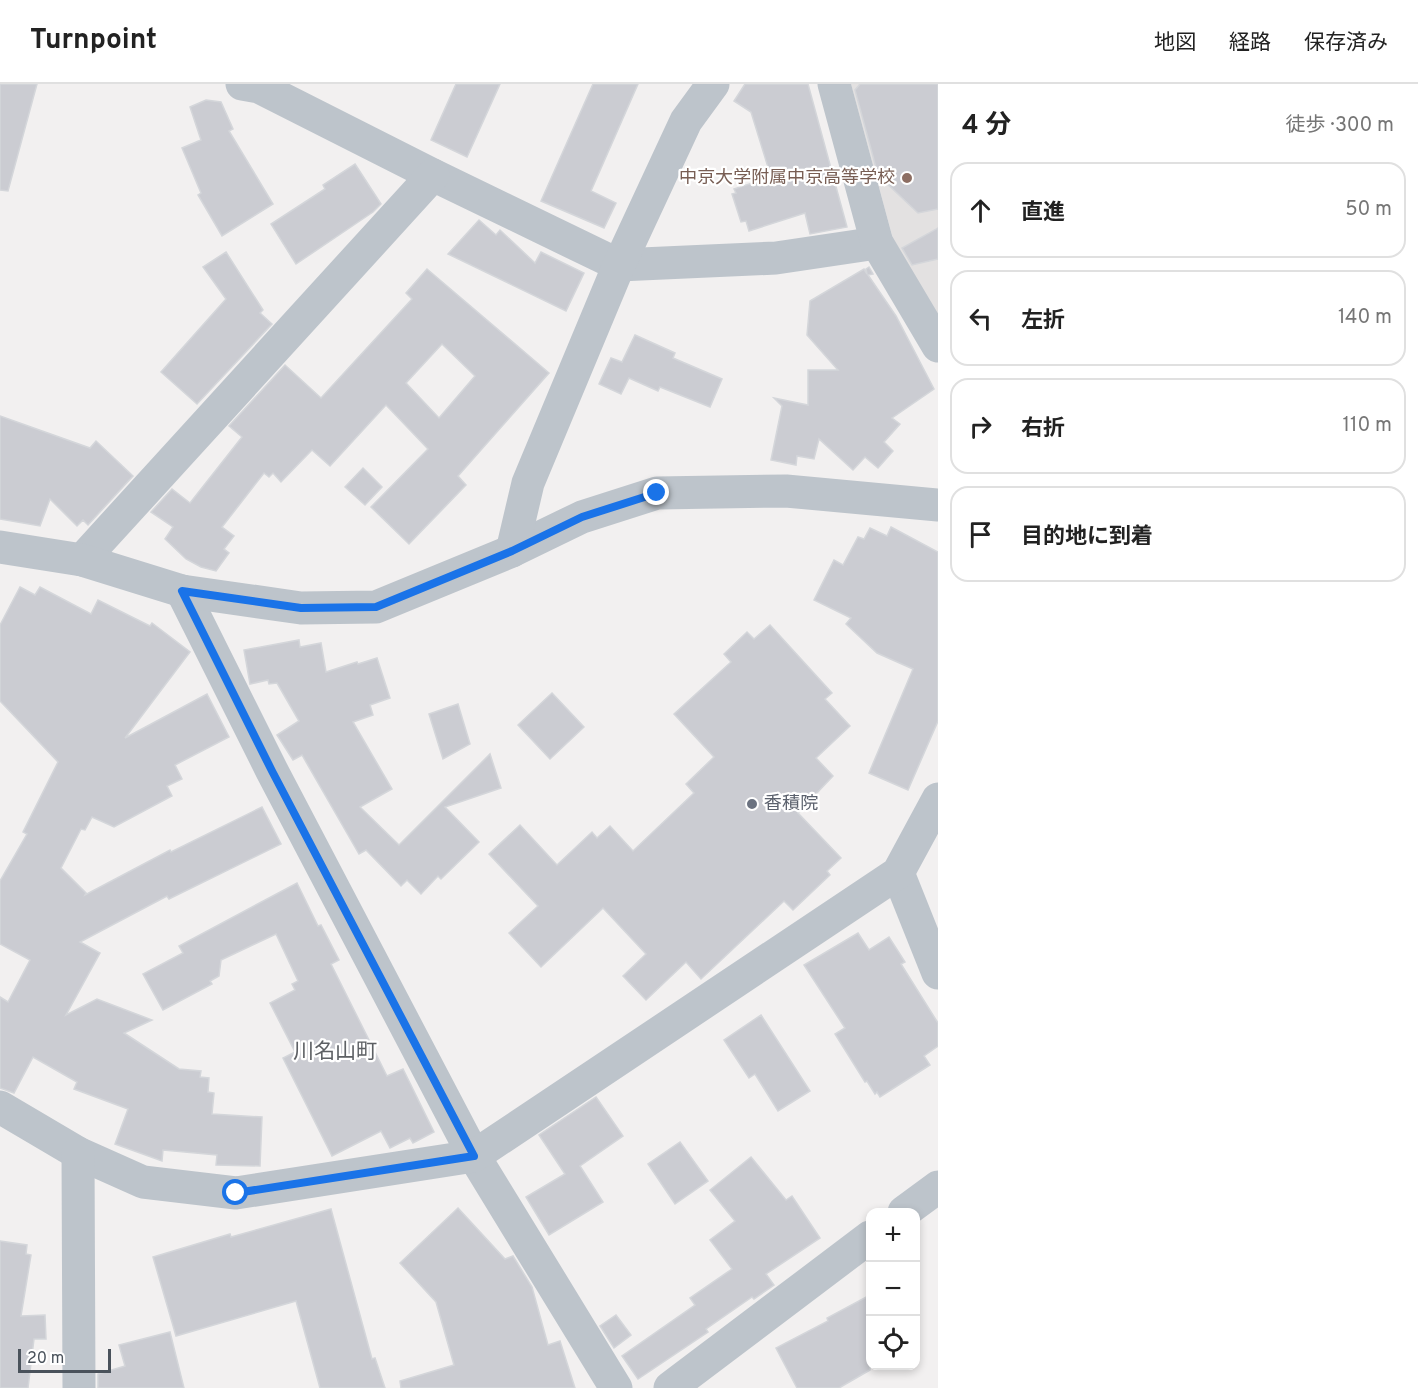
<!DOCTYPE html>
<html lang="ja">
<meta charset="utf-8">
<style>
:root{--surface:#fff;--page:#f6f6f6;--text:#222;--muted:#767676;--line:#e0e0e0}
body{margin:0;font-family:Overpass,"Noto Sans JP",sans-serif;background:var(--page);color:var(--text)}
.controls{position:absolute;right:18px;bottom:18px;display:grid;overflow:hidden;border-radius:12px;box-shadow:0 3px 9px #0003}
.controls button{width:54px;height:54px;display:grid;place-items:center;padding:0;border:0;border-bottom:2px solid var(--line);background:var(--surface);color:var(--text);font:30px sans-serif}
.scale{position:absolute;left:18px;bottom:15px;width:93px;box-sizing:border-box;padding-left:6px;border:3px solid #4a525b;border-top:0;font-size:16px;line-height:21px;white-space:nowrap;color:#4a525b;-webkit-text-stroke:4px #fff;paint-order:stroke}
.stop{position:absolute;width:18px;height:18px;margin:-14px;border:4px solid #1a73e8;border-radius:50%;background:#fff}
.stop.end{background:#1a73e8;border-color:#fff;box-shadow:0 2px 6px #0008}
.list{margin:0;padding:0;list-style:none}
h2{display:flex;justify-content:space-between;align-items:center;height:78px;margin:0;padding:0 24px;font-size:26px}
h2 small{font-size:20px;font-weight:400;color:var(--muted)}
.list li{display:grid;grid-template-columns:39px 1fr auto;gap:18px;align-items:center;box-sizing:border-box;height:96px;margin:0 12px 12px;padding:0 12px;border:2px solid var(--line);border-radius:18px}
.list b{display:block;font-size:22px;white-space:nowrap}
.list em{font-size:20px;font-style:normal;color:var(--muted)}
.icon{flex:none;width:33px;height:33px;fill:none;stroke:currentColor;stroke-width:2;stroke-linecap:round;stroke-linejoin:round}
.map{position:relative;flex:none;width:938px;height:1304px;overflow:hidden}
header{display:flex;align-items:center;gap:36px;box-sizing:border-box;height:84px;padding:0 30px;background:var(--surface);border-bottom:2px solid var(--line)}
header strong{font-size:28px}
nav{display:flex;gap:33px;margin-inline-start:auto;font-size:21px}
main{display:flex}
aside{flex:1;background:var(--surface)}
.map>svg:first-child{display:block}
.education{fill:#e3e1e1}
.building{fill:#cbccd2;stroke:#d4d6da;stroke-width:1.5;fill-rule:evenodd}
.lines{fill:none;stroke-linecap:round;stroke-linejoin:round}
.minor{stroke:#bdc4cb;stroke-width:33}
.tertiary{stroke:#bdc4cb;stroke-width:33}
.route{stroke:#1a73e8;stroke-width:8}
.education-dot{fill:#8d6e63;stroke:#fff;stroke-width:2}
.worship-dot{fill:#6b7280;stroke:#fff;stroke-width:2}
.labels{text-anchor:middle;dominant-baseline:central;stroke-width:4.5;stroke-linejoin:round;paint-order:stroke}
.education-label{font-size:18px;fill:#785e54;stroke:#fff;text-anchor:end}
.worship-label{font-size:18px;fill:#5b616d;stroke:#fff;text-anchor:start}
.quarter-label{font-size:21px;fill:#5d6064;stroke:#fff}
</style>
<header>
<strong>Turnpoint</strong>
<nav><a>地図</a><a>経路</a><a>保存済み</a></nav>
</header>
<main>
<div class="map">
<svg width="938" height="1304" viewBox="0 0 938 1304">
<rect width="100%" height="100%" fill="#f2f0f0"/>
<polygon class="education" points="851,0 938,0 938,242 902,188"/>
<g class="building">
<polygon points="0,0 37,0 8,107 0,106"/>
<polygon points="456,0 500,0 467,73 431,56"/>
<polygon points="593,0 638,0 591,107 616,119 604,144 541,117"/>
<polygon points="745,0 808,0 847,143 810,150 805,129 749,147 746,137 741,138 732,110 736,109 734,105 771,93 751,28 734,17"/>
<polygon points="860,0 938,0 938,125 918,129 878,91 855,6"/>
<polygon points="206,16 221,18 233,45 229,47 273,120 222,152 198,111 201,109 182,64 201,56 190,23"/>
<polygon points="355,80 381,120 373,128 296,180 271,140 325,105 323,101"/>
<polygon points="479,136 496,151 500,146 535,179 541,168 584,189 566,227 448,170"/>
<polygon points="938,144 938,175 912,181 902,164"/>
<polygon points="226,168 263,226 260,229 272,240 197,320 161,288 226,215 203,183"/>
<polygon points="869,183 873,190 868,191 896,232 934,305 892,334 900,340 884,358 893,367 878,384 865,373 853,386 819,355 814,375 797,372 796,381 771,376 782,322 774,314 808,321 808,286 838,286 807,251 810,217 864,185 867,190 866,185"/>
<path d="M427 185 549 289 458 392 466 401 409 460 371 423 428 365 386 321 330 382 312 366 281 398 273 389 269 393 264 389 222 443 234 452 224 465 229 469 216 487 201 483 186 475 165 455 173 443 151 428 172 405 190 419 242 353 229 342 285 281 321 314 412 215 406 209ZM442 260 475 292 439 334 406 299Z"/>
<polygon points="635,251 675,269 673,274 722,295 710,323 660,303 658,307 629,294 621,310 599,300 611,274 622,278"/>
<polygon points="0,332 90,364 96,357 133,392 88,441 83,436 77,442 50,415 40,442 0,435"/>
<polygon points="363,384 382,403 365,421 345,403"/>
<polygon points="891,443 938,468 938,637 908,706 869,689 913,585 877,569 846,540 851,534 814,516 834,476 843,481 858,453 864,455 870,444 887,452"/>
<polygon points="20,503 35,511 40,503 91,530 98,516 150,542 152,539 190,568 125,654 207,610 229,653 175,681 182,695 167,702 172,712 114,743 92,733 85,746 81,745 61,784 86,809 85,811 170,766 171,768 262,723 281,760 169,815 167,812 80,858 100,869 66,931 97,915 152,936 124,949 179,985 201,987 200,993 209,994 208,1008 214,1009 212,1030 262,1033 260,1082 216,1081 217,1071 163,1066 162,1077 115,1060 128,1025 74,1005 77,998 33,973 14,1009 0,1004 0,913 8,918 30,876 0,860 0,797 27,750 23,748 58,678 0,617 0,541"/>
<polygon points="770,541 832,609 825,615 850,642 816,674 833,692 798,729 841,774 827,787 830,791 793,826 784,817 701,895 686,878 646,916 623,892 646,870 603,824 541,883 509,849 538,822 489,770 520,741 557,781 592,748 597,754 610,742 633,767 694,709 686,700 714,673 674,630 731,578 724,570 747,548 754,555"/>
<polygon points="299,556 300,563 321,559 326,588 357,578 358,580 377,574 390,614 370,621 373,631 353,638 392,705 360,723 399,761 490,670 501,704 445,723 479,758 441,795 438,792 421,810 407,796 401,802 366,766 359,770 302,671 293,676 277,651 299,637 277,599 269,600 268,596 250,600 244,566"/>
<polygon points="552,609 584,643 550,675 518,641"/>
<polygon points="458,620 470,660 443,675 429,630"/>
<polygon points="297,799 318,842 321,841 339,876 331,880 387,992 403,985 434,1048 413,1059 410,1054 390,1064 381,1047 332,1072 283,974 295,968 270,919 295,906 292,900 298,897 276,850 221,876 219,892 210,897 212,900 163,926 143,890 183,869 179,862"/>
<polygon points="858,849 869,866 889,853 905,878 901,880 938,939 938,962 924,972 930,981 880,1013 877,1008 875,1010 867,997 865,998 835,950 845,944 804,881"/>
<polygon points="761,931 810,1007 778,1027 755,990 749,994 724,956"/>
<polygon points="596,1013 623,1052 580,1082 603,1118 549,1151 526,1113 565,1090 539,1051"/>
<polygon points="680,1058 708,1097 675,1120 648,1080"/>
<polygon points="751,1073 786,1116 792,1112 820,1154 766,1190 774,1201 754,1215 752,1213 706,1245 708,1248 638,1295 622,1272 695,1221 690,1214 732,1185 710,1156 735,1137 710,1106"/>
<polygon points="458,1124 505,1175 513,1172 532,1203 548,1261 560,1257 575,1304 401,1304 400,1297 454,1281 436,1218 400,1179"/>
<polygon points="331,1125 372,1275 375,1274 385,1304 320,1304 296,1217 176,1252 153,1173 230,1150 231,1153"/>
<polygon points="0,1157 27,1161 26,1170 31,1171 21,1232 45,1231 46,1255 34,1255 28,1304 0,1304"/>
<polygon points="870,1211 870,1286 839,1304 797,1304 776,1264 828,1237 827,1234"/>
<polygon points="616,1231 631,1251 614,1264 600,1242"/>
<polygon points="170,1248 184,1304 98,1304 98,1290 125,1282 119,1261"/>
</g>
<g class="lines">
<g class="minor">
<polyline points="242,0 259,3 433,91 619,181 776,174 877,159"/>
<polyline points="834,0 877,159 938,262"/>
<polyline points="82,476 433,91"/>
<polyline points="182,507 272,687 474,1072 616,1304"/>
<polyline points="898,789 938,889"/>
<polyline points="0,1023 78,1069 143,1098 236,1109 474,1072 898,789 938,715"/>
<polyline points="78,1069 79,1304"/>
<polyline points="904,1128 938,1103"/>
<polyline points="670,1304 870,1153"/>
</g>
<g class="tertiary">
<polyline points="0,463 82,476 182,507 301,524 376,523 512,467 582,433 657,409 786,407 938,421"/>
<polyline points="512,467 528,399 619,181 686,37 713,0"/>
</g>
</g>
<g class="lines">
<polyline class="route" points="236,1109 474,1072 272,687 182,507 301,524 376,523 512,467 582,433 657,409"/>
</g>
<circle class="education-dot" cx="907" cy="94" r="6"/>
<circle class="worship-dot" cx="752" cy="720" r="6"/>
<g class="labels">
<g class="education-label">
<text x="895" y="94">中京大学附属中京高等学校</text>
</g>
<g class="worship-label">
<text x="764" y="720">香積院</text>
</g>
<g class="quarter-label">
<text x="335" y="968">川名山町</text>
</g>
</g>
</svg>
<div class="controls">
<button>+</button>
<button>−</button>
<button><svg class="icon" aria-label="locate" viewBox="0 0 24 24"><circle cx="12" cy="12" r="6"/><path d="M12 2v4M12 18v4M2 12h4M18 12h4"/></svg></button>
</div>
<div class="scale">20 m</div>
<div class="stop" style="left:236px;top:1109px"></div>
<div class="stop end" style="left:657px;top:409px"></div>
</div>
<aside>
<h2>4 分<small>徒歩 · 300 m</small></h2>
<ul class="list">
<li><svg class="icon" aria-label="ahead" viewBox="0 0 24 24"><path d="M12 20V5M6 11l6-6 6 6"/></svg><div><b>直進</b></div><em>50 m</em></li>
<li><svg class="icon" aria-label="left" viewBox="0 0 24 24"><path d="M17 20v-9H6M10 6l-5 5 5 5"/></svg><div><b>左折</b></div><em>140 m</em></li>
<li><svg class="icon" aria-label="right" viewBox="0 0 24 24"><path d="M7 20v-9h11M14 6l5 5-5 5"/></svg><div><b>右折</b></div><em>110 m</em></li>
<li><svg class="icon" aria-label="arrive" viewBox="0 0 24 24"><path d="M6 21V4h12l-3 4 3 4H6"/></svg><div><b>目的地に到着</b></div></li>
</ul>
</aside>
</main>
